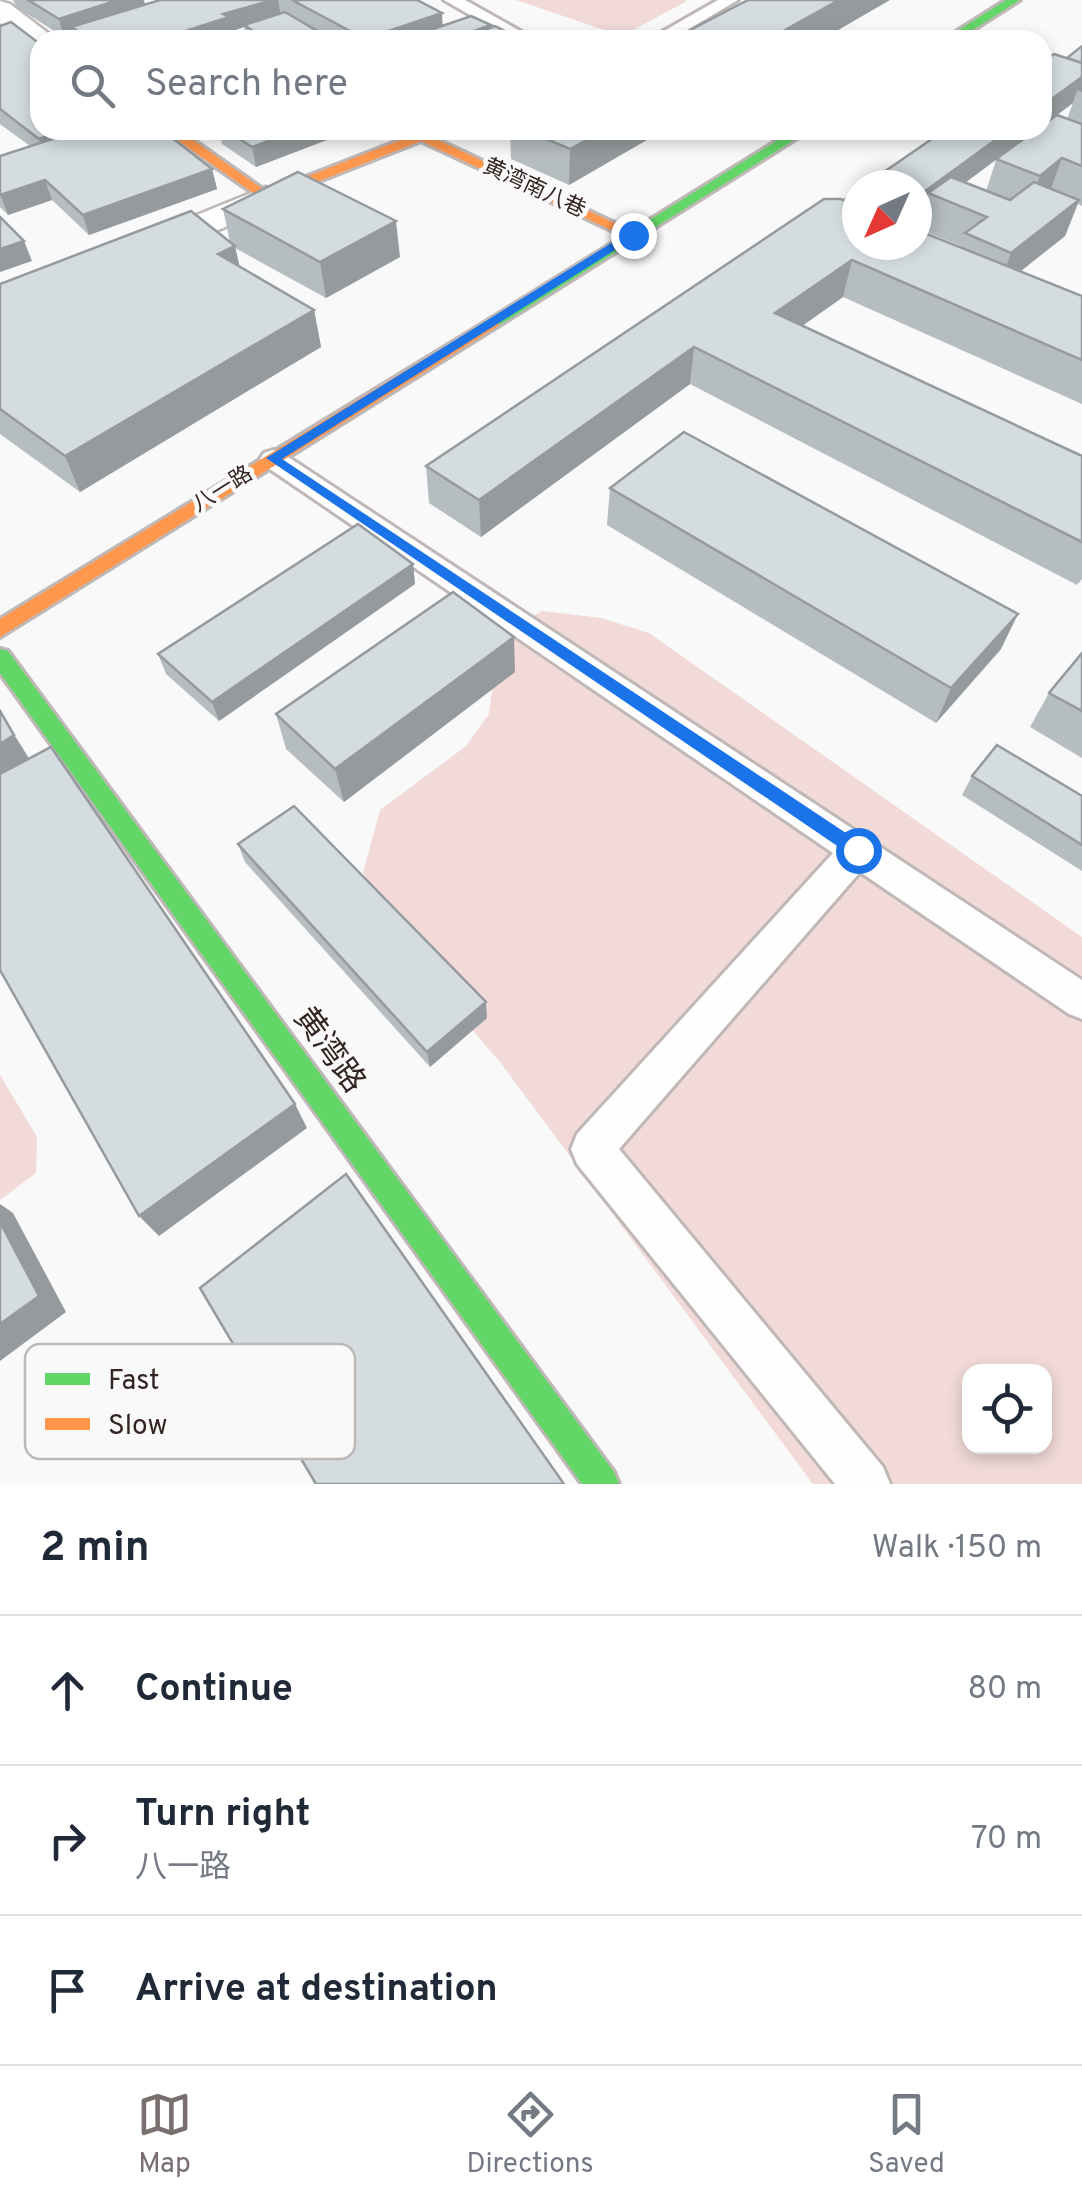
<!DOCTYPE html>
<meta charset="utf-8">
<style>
:root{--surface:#fff;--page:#f2f2f3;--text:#1f2937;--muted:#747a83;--line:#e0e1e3;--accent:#796f6e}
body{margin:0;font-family:Overpass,"Noto Sans SC",sans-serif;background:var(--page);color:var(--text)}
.controls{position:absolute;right:30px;bottom:30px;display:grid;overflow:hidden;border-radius:20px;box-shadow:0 5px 15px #0003}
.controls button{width:90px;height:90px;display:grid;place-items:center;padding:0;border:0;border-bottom:2px solid var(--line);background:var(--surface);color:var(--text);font:50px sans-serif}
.compass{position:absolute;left:842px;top:170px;width:90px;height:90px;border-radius:50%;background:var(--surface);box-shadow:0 5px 15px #0003;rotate:225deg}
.stop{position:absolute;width:30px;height:30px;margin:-22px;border:8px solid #1a73e8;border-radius:50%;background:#fff}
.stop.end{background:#1a73e8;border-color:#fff;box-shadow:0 2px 10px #0008}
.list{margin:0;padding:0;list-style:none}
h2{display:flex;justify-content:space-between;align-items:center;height:130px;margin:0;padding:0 40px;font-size:42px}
h2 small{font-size:32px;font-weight:400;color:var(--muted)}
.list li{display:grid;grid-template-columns:65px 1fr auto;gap:30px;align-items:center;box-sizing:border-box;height:150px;padding:0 40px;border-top:2px solid var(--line)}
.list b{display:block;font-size:38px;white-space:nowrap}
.list p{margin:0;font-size:32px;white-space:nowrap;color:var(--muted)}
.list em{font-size:32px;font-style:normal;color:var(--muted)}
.icon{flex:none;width:55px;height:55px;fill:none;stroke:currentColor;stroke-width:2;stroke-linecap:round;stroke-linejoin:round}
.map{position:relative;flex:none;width:1082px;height:1484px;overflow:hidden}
.search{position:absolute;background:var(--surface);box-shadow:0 5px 15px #0003;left:30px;right:30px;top:30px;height:110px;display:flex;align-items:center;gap:25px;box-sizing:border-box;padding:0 35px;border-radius:30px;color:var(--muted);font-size:38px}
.sheet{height:580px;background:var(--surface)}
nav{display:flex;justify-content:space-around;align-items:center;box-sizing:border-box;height:140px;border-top:2px solid var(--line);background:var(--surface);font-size:28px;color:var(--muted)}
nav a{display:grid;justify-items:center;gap:5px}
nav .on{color:var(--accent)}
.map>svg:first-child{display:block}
.green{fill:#f1dad7;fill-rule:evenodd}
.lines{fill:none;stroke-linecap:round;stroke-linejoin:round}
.lane-casing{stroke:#bfb8b7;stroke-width:6}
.street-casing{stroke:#bfb8b7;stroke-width:5}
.fast-casing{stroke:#bfb8b7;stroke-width:6}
.slow-casing{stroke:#bfb8b7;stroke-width:6}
.lane{fill:#fefefe;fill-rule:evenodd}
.street{fill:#fefefe;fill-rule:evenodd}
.fast{fill:#63d668;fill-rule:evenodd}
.slow{fill:#ff974d;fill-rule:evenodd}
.wall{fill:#b6bdc1;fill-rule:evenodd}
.shaded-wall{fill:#949a9d}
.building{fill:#d4dce0;stroke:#949a9d;stroke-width:2.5}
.route{fill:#1a73e8}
.labels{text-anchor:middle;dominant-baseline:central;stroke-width:9;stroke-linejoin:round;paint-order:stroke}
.far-street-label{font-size:22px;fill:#342523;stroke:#f9f9f9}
.near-street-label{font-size:32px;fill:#342523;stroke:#f9f9f9}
.key{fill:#f9f9f9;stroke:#beb9b9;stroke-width:2.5}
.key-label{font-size:28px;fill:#342523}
</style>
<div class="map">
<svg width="1082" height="1484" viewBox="0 0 1082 1484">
<rect width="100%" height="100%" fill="#f9f9f9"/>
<g class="green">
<polygon points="516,0 683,0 687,1 622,36"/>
<path d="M542 611 601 618 649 633 1082 937V1484H813L500 1062 397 943 363 873 380 810 466 746 489 714 499 637ZM970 1372H1044V1446H970Z"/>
<polygon points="0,1075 37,1137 36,1173 0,1200"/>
</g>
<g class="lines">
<defs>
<g id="lane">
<polygon points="444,0 465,0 536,40 514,40"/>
<polygon points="718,0 738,0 670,40 648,40"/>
<polygon points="273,450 282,453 1082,980 1082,1019 1069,1014 860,872 619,1149 883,1467 890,1484 835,1484 577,1164 571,1149 577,1134 833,853 264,465 260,459 264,453"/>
</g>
<g id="street">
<polygon points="0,1 10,4 57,40 40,40 40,48 0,23"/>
<polygon points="266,187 278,191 284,198 278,205 0,321 0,295"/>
</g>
<g id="fast">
<polygon points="1006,0 1020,0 957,40 943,40"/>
<polygon points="794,130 810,130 498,326 484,323"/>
<polygon points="0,649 8,651 614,1472 619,1484 582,1484 0,673"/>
</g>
<g id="slow">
<polygon points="163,130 179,130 267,192 421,132 640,235 628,238 421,141 266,202"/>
<polygon points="492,318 500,323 498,326 0,637 0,619"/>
</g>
</defs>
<use href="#lane" class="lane-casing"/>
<use href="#street" class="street-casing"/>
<use href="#fast" class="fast-casing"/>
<use href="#slow" class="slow-casing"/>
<use href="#lane" class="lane"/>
<use href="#street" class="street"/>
<use href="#fast" class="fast"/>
<use href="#slow" class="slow"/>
</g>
<g class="wall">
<polygon points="13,0 144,0 145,5 158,0 417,0 443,26 491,25 491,28 522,40 335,40 302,22 246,36 244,27 232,31 233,36 220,40 75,40 73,34 64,37 16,7"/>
<polygon points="0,26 40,130 212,169 217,189 89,235 52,200 8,215 0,207 0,156 30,146 0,124"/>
<path d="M1082 46V206L1078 204 1065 236 1021 271 1082 296V404L843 297 802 326 1082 456V579L1077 585 690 384 481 537 429 503 426 466 857 245 961 246 919 229 923 214 917 185ZM1073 103 1067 119 1057 115ZM996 160 986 191 965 183Z"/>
<polygon points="206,130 353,130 256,167 222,144 221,139"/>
<polygon points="510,130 664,130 569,185 511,159"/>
<polygon points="223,209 400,257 326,298 235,248 240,267 314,310 321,347 80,492 0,434 0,284 230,242"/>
<polygon points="610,488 1001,649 936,723 607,525"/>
<polygon points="413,564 415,584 219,721 166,674 158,654"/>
<polygon points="1082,653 1082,758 1030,727 1049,693"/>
<polygon points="515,672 344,802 286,749 276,714"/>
<polygon points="972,776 1082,796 1082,871 962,795"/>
<polygon points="238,844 487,1018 430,1067 245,862"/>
</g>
<g class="shaded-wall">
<polygon points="118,0 144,0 146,11 71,27 73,34 64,37 59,19"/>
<polygon points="273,0 278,0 281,17 244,25 244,27 232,31 233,36 220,40 162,40 161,39 223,14"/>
<polygon points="839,0 890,0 821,40 767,40"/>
<polygon points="442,13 443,31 418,40 365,40"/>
<polygon points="491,25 491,40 448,40"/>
<polygon points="154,34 155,40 136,40"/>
<polygon points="324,35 325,40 308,40"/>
<polygon points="1082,77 1082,92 1077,90 1073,103 1042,126 1042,106"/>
<polygon points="63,130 123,130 45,158 39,139"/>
<polygon points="298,130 353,130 256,167 252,147"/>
<polygon points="605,130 664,130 569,185 570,149"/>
<polygon points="1009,130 1036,130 943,199 928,193 923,214 917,219 917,197"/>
<polygon points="1062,158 1049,194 1028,211 1040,176"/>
<polygon points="212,169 217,189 89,235 83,215"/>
<polygon points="45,180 52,200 8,215 1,196"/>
<polygon points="1079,200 1065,236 998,289 1011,253"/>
<polygon points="396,221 400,257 326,298 320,262"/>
<polygon points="24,241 32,261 0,272 0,249"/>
<polygon points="235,246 243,283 218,254"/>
<polygon points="852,260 843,297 768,350 775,313"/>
<polygon points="314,310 321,347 80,492 65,456"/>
<polygon points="694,347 690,384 481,537 479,500"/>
<polygon points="413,564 415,584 219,721 212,702"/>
<polygon points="1018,614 1001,649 936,723 951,688"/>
<polygon points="514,637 515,672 344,802 335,769"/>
<polygon points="2,715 30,760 0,779 0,744"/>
<polygon points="486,1002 487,1018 430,1067 427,1052"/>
<polygon points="295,1104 307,1128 159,1236 139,1216"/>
<polygon points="0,1204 13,1213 66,1312 0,1361"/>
</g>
<g class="building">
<polygon points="28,0 118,0 59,19"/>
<polygon points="160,0 273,0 223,14 229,17 161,39 154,34 136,40 93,40 71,27"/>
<polygon points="292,0 417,0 442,13 365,39"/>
<polygon points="748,0 839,0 767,40 671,40"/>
<polygon points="285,12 324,35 308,40 234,40 256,33 244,25"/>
<polygon points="471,16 491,25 448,40 401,40"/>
<polygon points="11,22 40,44 40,130 63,130 39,139 0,109 0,26"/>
<polygon points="495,26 522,40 456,40"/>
<polygon points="1082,46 1082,63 1067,58"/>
<polygon points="1054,54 1082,63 1082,77 1042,106 1042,62"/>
<polygon points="1057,115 1082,124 1082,166 1062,158 1040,176 996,159 1036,130 1042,130 1042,126"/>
<polygon points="80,130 162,130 212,169 83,215 45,180 0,195 0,156"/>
<polygon points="226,130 298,130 252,147"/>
<polygon points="525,130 605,130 570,149"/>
<polygon points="945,130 1009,130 917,197 917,185 865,185"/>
<polygon points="298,172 396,221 320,262 223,209"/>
<polygon points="951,177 1010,200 1034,182 1079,200 1011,253 965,233 987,217 928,193"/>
<polygon points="857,191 857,206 844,200"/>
<polygon points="824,199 841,199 857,206 857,245 917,245 917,230 1082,296 1082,360 852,260 775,313 1082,456 1082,542 694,347 479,500 426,466"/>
<polygon points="191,211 235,246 218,254 314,310 65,456 0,409 0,284"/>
<polygon points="0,217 24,241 0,249"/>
<polygon points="684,432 1018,614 951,688 610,488"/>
<polygon points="358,524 413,564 212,702 158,654"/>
<polygon points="453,592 514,637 335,769 276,714"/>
<polygon points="1082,653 1082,711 1049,693"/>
<polygon points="0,711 14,735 0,744"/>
<polygon points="997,745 1082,796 1082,845 972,776"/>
<polygon points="51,747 295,1104 139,1216 0,970 0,774"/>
<polygon points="294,806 486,1002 427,1052 238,844"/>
<polygon points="346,1174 564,1484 316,1484 200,1288"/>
<polygon points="0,1222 39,1296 0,1324"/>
</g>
<polygon class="route" points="629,232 639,235 282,459 864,845 864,856 852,856 266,458"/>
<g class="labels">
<g class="far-street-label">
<text transform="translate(534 189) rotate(25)">黄湾南八巷</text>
<text transform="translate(223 490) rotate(-32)">八一路</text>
</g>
<g class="near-street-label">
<text transform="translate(328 1051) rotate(54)">黄湾路</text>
</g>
</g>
<rect x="25" y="1344" width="330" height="115" rx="15" class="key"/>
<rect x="45" y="1373" width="45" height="12" fill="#63d668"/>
<rect x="45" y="1418" width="45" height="12" fill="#ff974d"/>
<g class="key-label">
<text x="108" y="1389">Fast</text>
<text x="108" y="1434">Slow</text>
</g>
</svg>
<div class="controls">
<button><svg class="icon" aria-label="locate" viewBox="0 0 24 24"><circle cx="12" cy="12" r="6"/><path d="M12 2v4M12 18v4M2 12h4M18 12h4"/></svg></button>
</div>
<svg class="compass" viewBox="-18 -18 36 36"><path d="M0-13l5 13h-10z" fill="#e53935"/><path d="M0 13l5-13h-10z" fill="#747a83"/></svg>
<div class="stop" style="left:858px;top:850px"></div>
<div class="stop end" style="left:633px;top:235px"></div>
<div class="search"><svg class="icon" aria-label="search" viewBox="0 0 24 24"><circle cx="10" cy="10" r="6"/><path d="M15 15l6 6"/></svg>Search here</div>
</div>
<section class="sheet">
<h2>2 min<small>Walk · 150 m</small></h2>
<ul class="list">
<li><svg class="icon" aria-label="ahead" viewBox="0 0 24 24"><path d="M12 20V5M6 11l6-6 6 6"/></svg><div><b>Continue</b></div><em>80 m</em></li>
<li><svg class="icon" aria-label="right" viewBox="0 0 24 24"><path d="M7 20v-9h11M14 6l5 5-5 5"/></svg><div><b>Turn right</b><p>八一路</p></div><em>70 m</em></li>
<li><svg class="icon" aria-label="arrive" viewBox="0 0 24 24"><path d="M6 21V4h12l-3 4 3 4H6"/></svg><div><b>Arrive at destination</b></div></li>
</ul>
</section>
<nav>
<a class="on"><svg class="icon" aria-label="map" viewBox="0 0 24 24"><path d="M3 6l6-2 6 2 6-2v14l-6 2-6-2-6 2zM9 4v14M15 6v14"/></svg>Map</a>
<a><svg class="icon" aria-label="directions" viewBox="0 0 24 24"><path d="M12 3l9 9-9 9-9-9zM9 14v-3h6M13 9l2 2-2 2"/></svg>Directions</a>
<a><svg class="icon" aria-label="saved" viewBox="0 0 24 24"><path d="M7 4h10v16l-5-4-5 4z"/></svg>Saved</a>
</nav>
